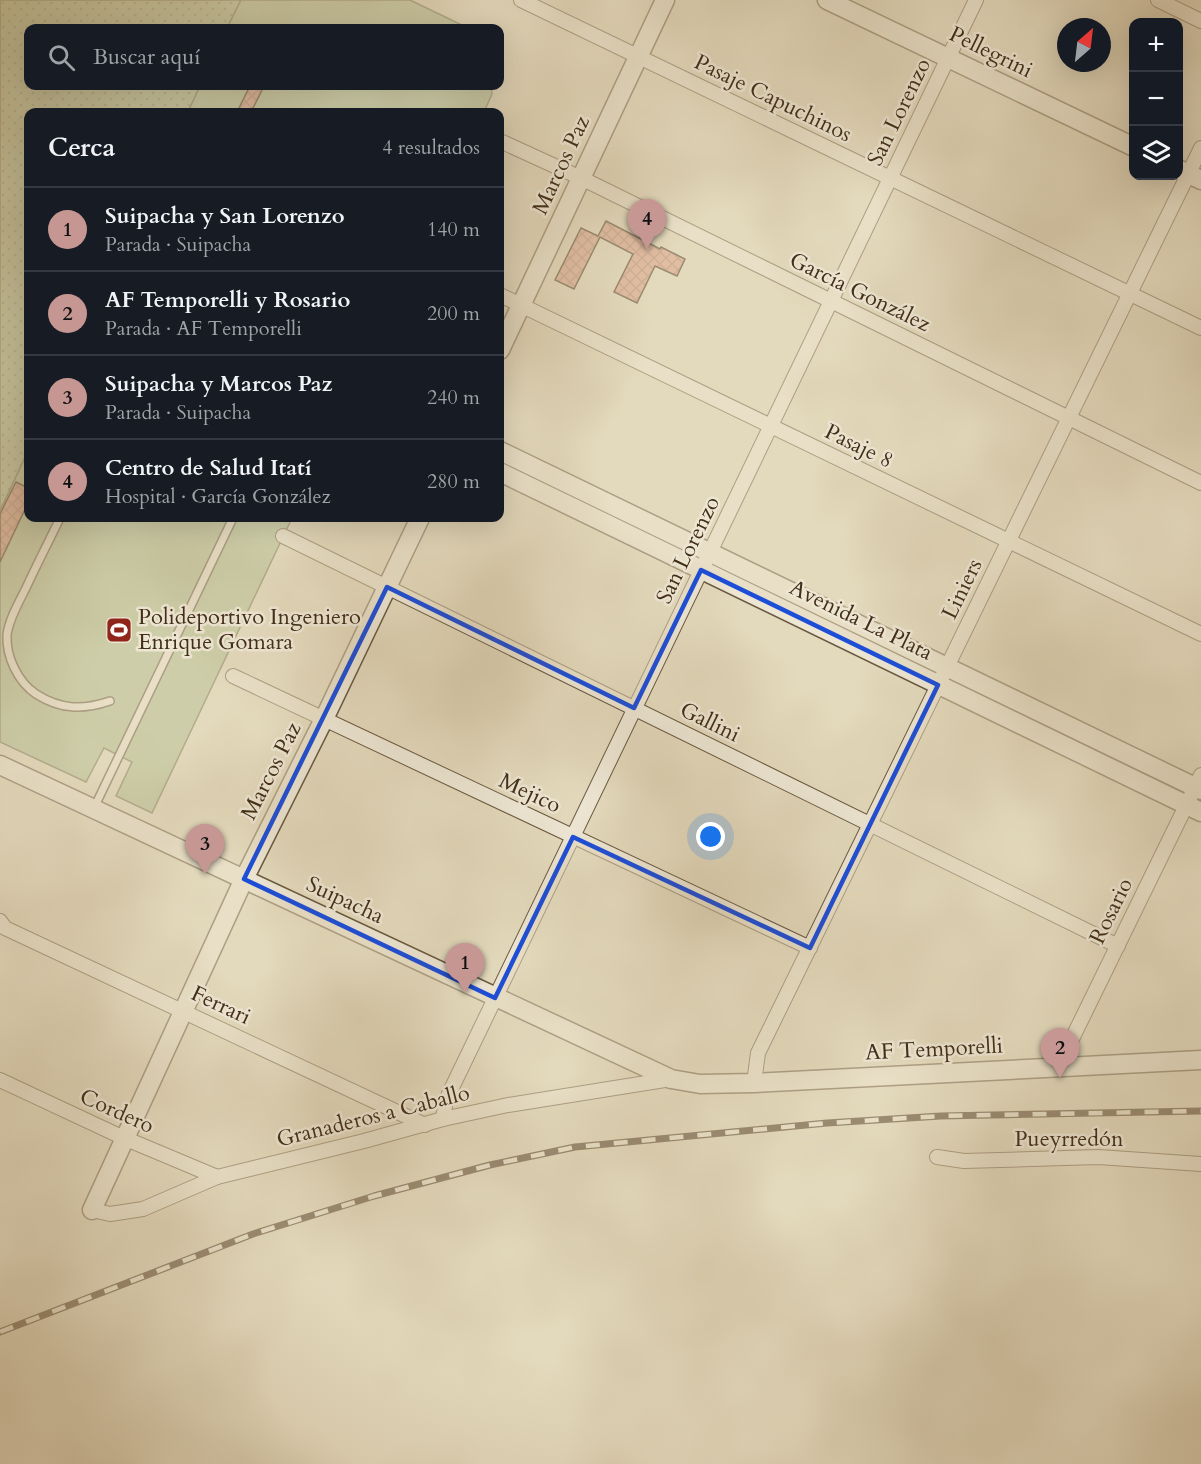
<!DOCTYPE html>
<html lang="es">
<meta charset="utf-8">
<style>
:root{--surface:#171b24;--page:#242831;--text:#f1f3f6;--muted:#9ea1a6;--line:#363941;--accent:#c59692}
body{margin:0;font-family:Cardo,serif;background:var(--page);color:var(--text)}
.controls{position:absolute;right:18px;top:18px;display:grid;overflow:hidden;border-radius:12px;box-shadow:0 6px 24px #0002}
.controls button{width:54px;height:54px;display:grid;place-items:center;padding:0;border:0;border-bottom:2px solid var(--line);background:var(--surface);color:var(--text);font:30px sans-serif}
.compass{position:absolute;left:1057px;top:18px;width:54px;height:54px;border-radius:50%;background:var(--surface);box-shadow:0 6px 24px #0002;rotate:28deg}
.you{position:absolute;left:711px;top:837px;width:21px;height:21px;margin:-15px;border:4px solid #fff;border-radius:50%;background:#1a73e8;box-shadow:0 0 0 9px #1a73e833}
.badge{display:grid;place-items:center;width:39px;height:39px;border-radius:50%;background:var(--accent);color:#111;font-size:20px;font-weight:700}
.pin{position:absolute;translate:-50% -50px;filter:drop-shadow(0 2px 3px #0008)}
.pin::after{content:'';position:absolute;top:32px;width:21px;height:18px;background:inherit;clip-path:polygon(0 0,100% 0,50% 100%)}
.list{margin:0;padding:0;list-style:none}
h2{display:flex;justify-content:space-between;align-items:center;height:78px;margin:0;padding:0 24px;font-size:26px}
h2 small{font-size:20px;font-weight:400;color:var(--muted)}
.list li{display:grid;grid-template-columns:39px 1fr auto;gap:18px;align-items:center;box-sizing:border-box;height:84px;padding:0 24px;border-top:2px solid var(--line)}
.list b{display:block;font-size:22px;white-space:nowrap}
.list p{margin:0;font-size:20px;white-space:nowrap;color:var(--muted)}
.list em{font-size:20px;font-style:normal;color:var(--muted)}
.icon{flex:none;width:33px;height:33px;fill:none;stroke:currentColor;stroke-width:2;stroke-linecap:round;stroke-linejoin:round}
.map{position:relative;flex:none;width:1201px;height:1464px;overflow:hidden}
.search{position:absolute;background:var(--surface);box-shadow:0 6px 24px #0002;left:24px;top:24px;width:480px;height:66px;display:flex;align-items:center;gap:15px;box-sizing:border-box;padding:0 21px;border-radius:12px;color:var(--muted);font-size:22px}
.panel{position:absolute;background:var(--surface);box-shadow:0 6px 24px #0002;left:24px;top:108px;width:480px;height:414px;border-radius:12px}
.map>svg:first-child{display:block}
.green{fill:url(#green-dots);stroke:#7a7754;stroke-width:1.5}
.pitch{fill:#b2c092;stroke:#7a7754;stroke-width:1.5}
.building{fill:url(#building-cross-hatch);stroke:#412e17;stroke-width:1.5}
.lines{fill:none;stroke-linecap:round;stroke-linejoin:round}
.service-casing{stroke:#6a5940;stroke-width:10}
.minor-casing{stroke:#6a5940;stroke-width:16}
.tertiary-casing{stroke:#6a5940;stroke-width:21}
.service{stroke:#ede6d3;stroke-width:7}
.minor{stroke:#ede6d3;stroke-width:14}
.tertiary{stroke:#ede6d3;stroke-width:18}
.rail-casing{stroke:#412e17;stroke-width:7}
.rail{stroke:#ede6d3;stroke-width:4.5;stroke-dasharray:14;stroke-linecap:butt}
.marked{fill:none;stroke:#1d4ed8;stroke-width:4.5;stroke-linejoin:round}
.labels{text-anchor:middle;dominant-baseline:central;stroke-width:5;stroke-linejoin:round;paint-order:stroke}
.street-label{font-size:22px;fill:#412e17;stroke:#ede6d3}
.poi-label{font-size:22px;fill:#412e17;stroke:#ede6d3;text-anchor:start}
</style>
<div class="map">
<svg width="1201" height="1464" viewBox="0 0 1201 1464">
<defs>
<pattern id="green-dots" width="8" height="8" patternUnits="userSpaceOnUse" patternTransform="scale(1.5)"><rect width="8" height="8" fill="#b2c092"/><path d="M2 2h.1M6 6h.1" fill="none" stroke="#929c76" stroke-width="1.8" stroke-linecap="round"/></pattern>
<pattern id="building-cross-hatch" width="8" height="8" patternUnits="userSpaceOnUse" patternTransform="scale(1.5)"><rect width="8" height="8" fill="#de9c84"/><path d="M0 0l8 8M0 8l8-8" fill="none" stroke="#b6806b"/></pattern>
</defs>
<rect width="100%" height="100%" fill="#e3d9bc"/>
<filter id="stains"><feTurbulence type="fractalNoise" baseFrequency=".00333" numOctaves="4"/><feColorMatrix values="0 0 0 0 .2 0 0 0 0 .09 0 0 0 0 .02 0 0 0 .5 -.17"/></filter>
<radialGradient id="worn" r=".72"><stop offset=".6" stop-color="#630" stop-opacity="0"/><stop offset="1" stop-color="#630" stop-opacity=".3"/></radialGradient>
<polygon class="green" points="0,0 241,0 227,28 28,28 28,86 200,86 188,112 28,112 28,451 0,511"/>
<g class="pitch">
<polygon points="241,0 410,0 468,28 227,28"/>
<polygon points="200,86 491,86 492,94 484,112 188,112"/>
<polygon points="28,451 28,518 292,518 152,813 116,796 132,762 104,748 86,782 0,742 0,511"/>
</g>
<g class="building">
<polygon points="250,86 264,86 251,112 237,112"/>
<polygon points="606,221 660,249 661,247 685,259 677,276 655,266 637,303 614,292 633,254 600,237 574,289 555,280 581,228 598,236"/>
<polygon points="16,482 28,488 28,503 0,562 0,514"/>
</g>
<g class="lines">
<defs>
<g id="service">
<path d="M60 518C49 541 37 564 26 588 19 602 9 619 7 635 6 657 18 682 36 694 61 710 83 710 110 701"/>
<polyline points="94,808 233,518"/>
</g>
<g id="minor">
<polyline points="521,0 1201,328"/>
<polyline points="1158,0 1201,21"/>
<polyline points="500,141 581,178 1201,483"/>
<polyline points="500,295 1201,634"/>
<polyline points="283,536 1118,946"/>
<polyline points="233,676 810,948"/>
<polyline points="0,921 5,928 425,1125"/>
<polyline points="1066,1067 1070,1043 1201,775"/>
<polyline points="0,1080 124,1138 217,1177"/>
<polyline points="754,1083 758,1053 1201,148"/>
<polyline points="443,1119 446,1100 976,0"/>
<polyline points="937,1157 964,1161 1098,1157 1201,1164"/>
<polyline points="92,1210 110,1214 143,1209 217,1177 364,1141 443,1119 508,1105 671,1079"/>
</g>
<g id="tertiary">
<polyline points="827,0 1134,147"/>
<polyline points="1178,169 1201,180"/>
<polyline points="500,350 665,0"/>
<polyline points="500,451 1201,790"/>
<polyline points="500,472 1201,812"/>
<polyline points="0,765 671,1079 700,1084 754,1083 1201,1060"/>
<polyline points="92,1210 244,879 324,719 420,518"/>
</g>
</defs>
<use href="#service" class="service-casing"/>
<use href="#minor" class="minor-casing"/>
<use href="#tertiary" class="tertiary-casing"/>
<use href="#service" class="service"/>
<use href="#minor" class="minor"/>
<use href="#tertiary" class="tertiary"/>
<defs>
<polyline id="rail" points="0,1332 253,1234 374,1196 490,1165 575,1147 827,1123 941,1116 1201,1111"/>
</defs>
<use href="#rail" class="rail-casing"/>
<use href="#rail" class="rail"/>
</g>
<path d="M0 0H1201V1464H0ZM701 570 938 685 810 948 573 837 495 998 244 879 387 587 634 708Z" fill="#e3d9bc" fill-opacity=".55" fill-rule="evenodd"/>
<path class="marked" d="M701 570 938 685 810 948 573 837 495 998 244 879 387 587 634 708Z"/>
<defs>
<symbol id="stadium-square" viewBox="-11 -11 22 22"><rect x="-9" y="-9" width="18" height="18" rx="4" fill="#8f2418" stroke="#ede6d3"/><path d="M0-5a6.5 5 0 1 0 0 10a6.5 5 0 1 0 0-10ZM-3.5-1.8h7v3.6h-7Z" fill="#fff"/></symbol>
</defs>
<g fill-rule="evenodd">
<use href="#stadium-square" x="104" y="615" width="30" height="30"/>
</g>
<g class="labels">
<g class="street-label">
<text transform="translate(991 52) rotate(26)">Pellegrini</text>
<text transform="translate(773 98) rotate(26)">Pasaje Capuchinos</text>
<text transform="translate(899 112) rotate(-64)">San Lorenzo</text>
<text transform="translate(561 165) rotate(-65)">Marcos Paz</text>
<text transform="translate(860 292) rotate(26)">García González</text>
<text transform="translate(859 446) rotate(26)">Pasaje 8</text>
<text transform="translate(688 550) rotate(-64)">San Lorenzo</text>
<text transform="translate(962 589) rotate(-64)">Liniers</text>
<text transform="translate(861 620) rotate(26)">Avenida La Plata</text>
<text transform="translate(710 722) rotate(26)">Gallini</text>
<text transform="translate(271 771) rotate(-63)">Marcos Paz</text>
<text transform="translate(530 793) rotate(25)">Mejico</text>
<text transform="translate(345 900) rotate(25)">Suipacha</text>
<text transform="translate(1111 911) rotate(-64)">Rosario</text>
<text transform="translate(221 1005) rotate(25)">Ferrari</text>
<text transform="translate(934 1049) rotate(-3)">AF Temporelli</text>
<text transform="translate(117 1111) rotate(24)">Cordero</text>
<text transform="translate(373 1116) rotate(-14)">Granaderos a Caballo</text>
<text x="1069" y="1139">Pueyrredón</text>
</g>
<g class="poi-label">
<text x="138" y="617">Polideportivo Ingeniero<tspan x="138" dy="25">Enrique Gomara</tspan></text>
</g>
</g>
<rect width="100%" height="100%" filter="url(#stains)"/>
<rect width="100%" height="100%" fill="url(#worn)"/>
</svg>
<div class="controls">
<button>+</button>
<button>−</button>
<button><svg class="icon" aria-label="layers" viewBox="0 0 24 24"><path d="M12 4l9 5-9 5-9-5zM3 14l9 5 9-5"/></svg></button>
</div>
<svg class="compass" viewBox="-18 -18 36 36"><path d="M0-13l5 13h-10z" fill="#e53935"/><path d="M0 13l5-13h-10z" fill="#9ea1a6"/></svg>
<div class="you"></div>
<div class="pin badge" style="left:465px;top:993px">1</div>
<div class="pin badge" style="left:1060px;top:1078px">2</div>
<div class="pin badge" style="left:205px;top:874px">3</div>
<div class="pin badge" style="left:647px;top:249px">4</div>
<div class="search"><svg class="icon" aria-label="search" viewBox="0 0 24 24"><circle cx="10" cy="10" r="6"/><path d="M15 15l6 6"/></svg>Buscar aquí</div>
<section class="panel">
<h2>Cerca<small>4 resultados</small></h2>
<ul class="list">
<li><span class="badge">1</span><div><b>Suipacha y San Lorenzo</b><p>Parada · Suipacha</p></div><em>140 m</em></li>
<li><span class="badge">2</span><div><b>AF Temporelli y Rosario</b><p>Parada · AF Temporelli</p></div><em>200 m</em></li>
<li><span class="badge">3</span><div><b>Suipacha y Marcos Paz</b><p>Parada · Suipacha</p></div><em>240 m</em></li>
<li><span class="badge">4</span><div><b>Centro de Salud Itatí</b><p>Hospital · García González</p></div><em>280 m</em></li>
</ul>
</section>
</div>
